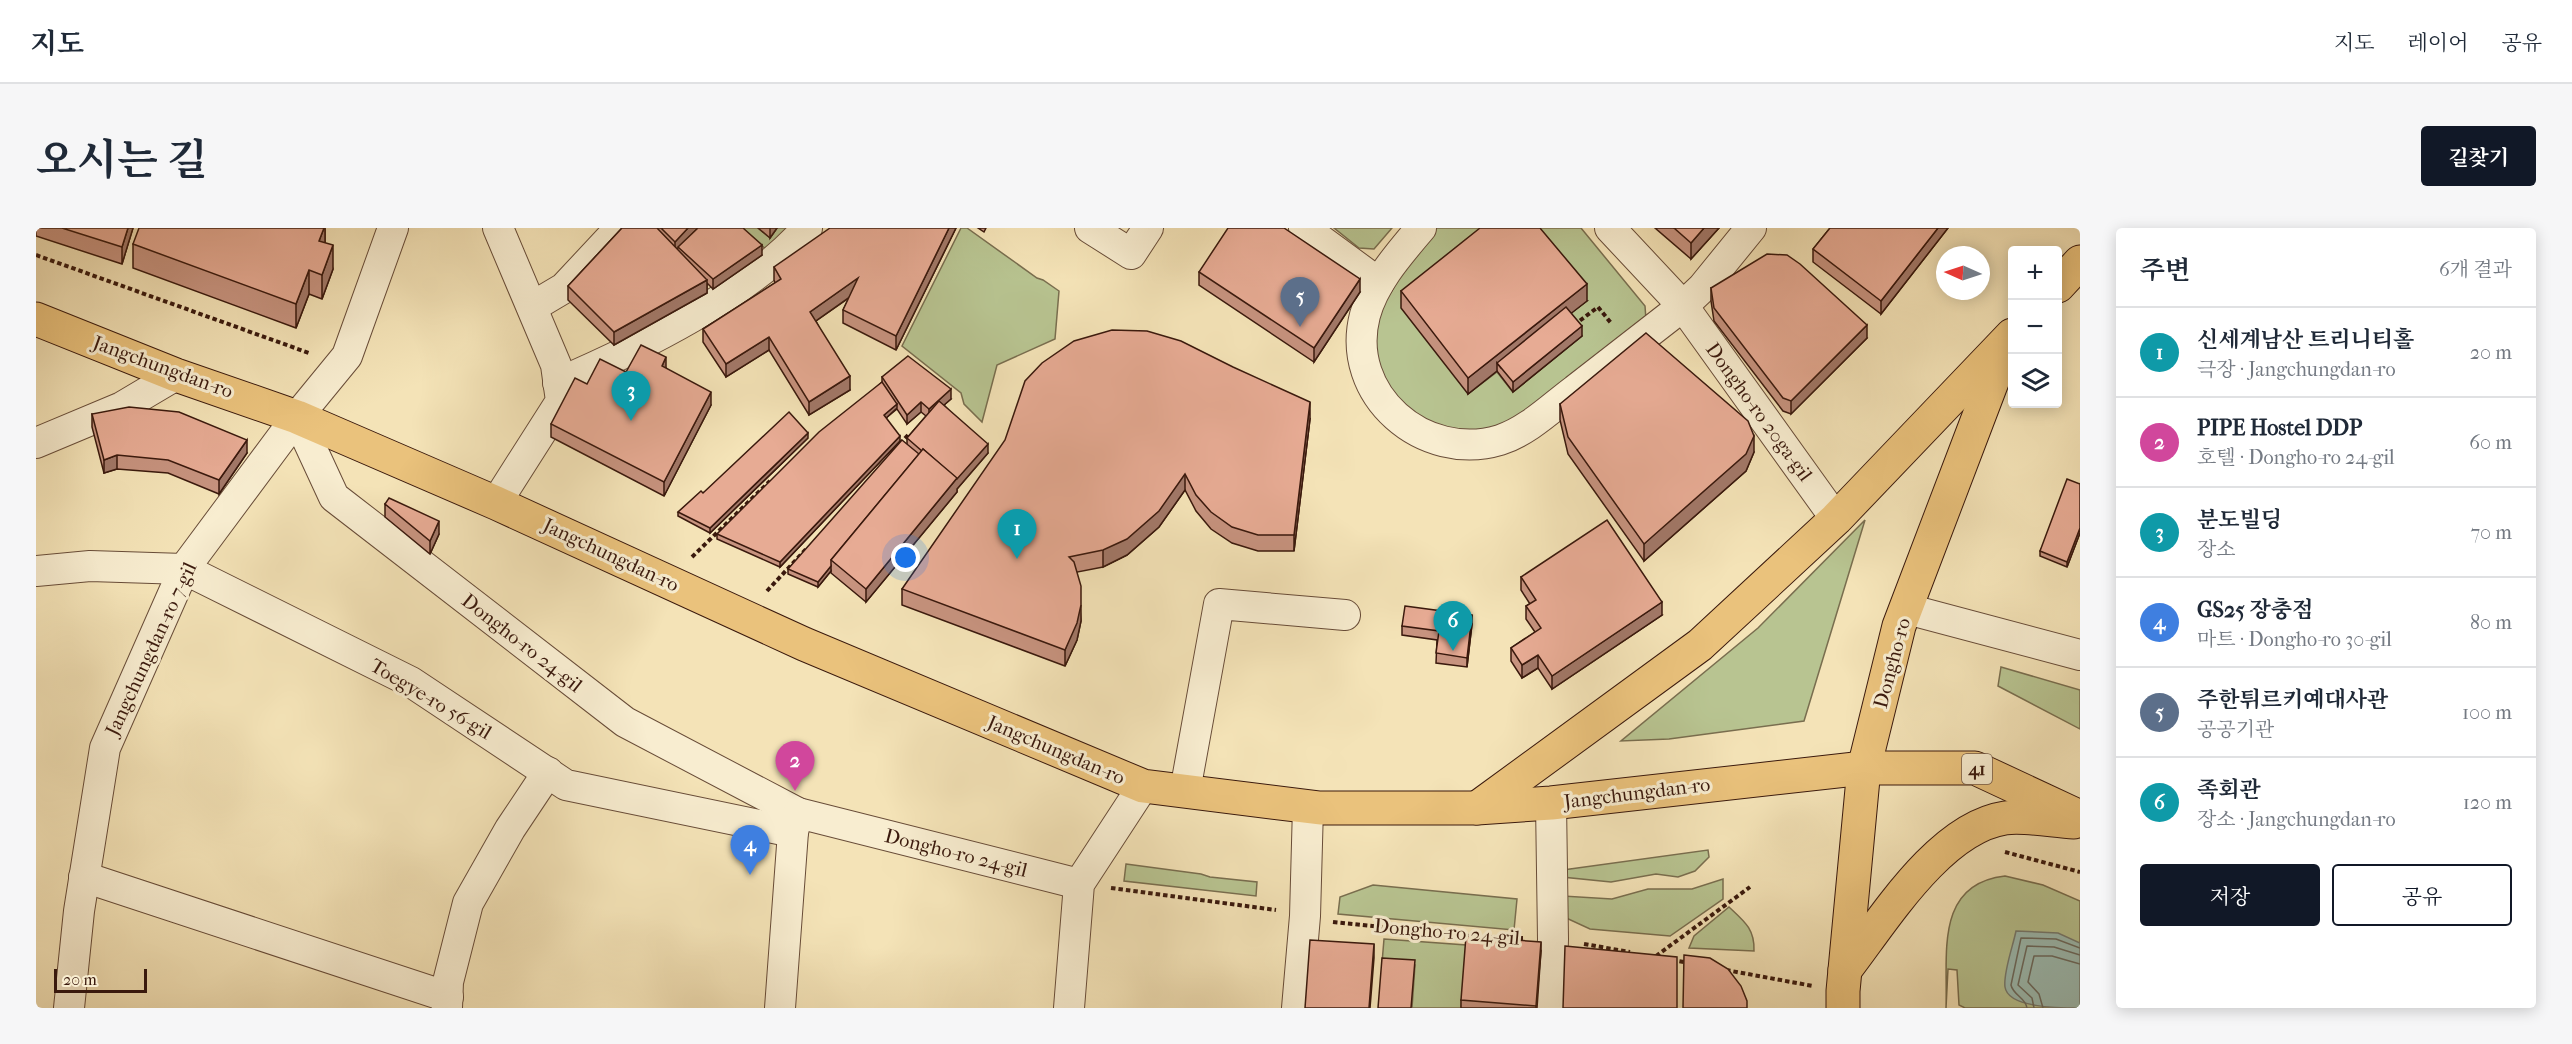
<!DOCTYPE html>
<html lang="ko">
<meta charset="utf-8">
<style>
:root{--surface:#fff;--page:#f6f6f7;--text:#1f2937;--muted:#747a83;--line:#e0e1e3;--accent:#111827}
body{margin:0;font-family:"IM FELL French Canon","Noto Serif KR",serif;background:var(--page);color:var(--text)}
.controls{position:absolute;right:18px;top:18px;display:grid;overflow:hidden;border-radius:6px;box-shadow:0 3px 15px #0003}
.controls button{width:54px;height:54px;display:grid;place-items:center;padding:0;border:0;border-bottom:2px solid var(--line);background:var(--surface);color:var(--text);font:30px sans-serif}
.compass{position:absolute;left:1900px;top:18px;width:54px;height:54px;border-radius:50%;background:var(--surface);box-shadow:0 3px 15px #0003;rotate:273deg}
.scale{position:absolute;left:18px;bottom:15px;width:93px;box-sizing:border-box;padding-left:6px;border:3px solid #3a190d;border-top:0;font-size:16px;line-height:21px;white-space:nowrap;color:#3a190d;-webkit-text-stroke:4px #f8edd0;paint-order:stroke}
.you{position:absolute;left:870px;top:330px;width:21px;height:21px;margin:-15px;border:4px solid #fff;border-radius:50%;background:#1a73e8;box-shadow:0 0 0 9px #1a73e833}
.badge{display:grid;place-items:center;width:39px;height:39px;border-radius:50%;background:var(--accent);color:#fff;font-size:20px;font-weight:700}
.pin{position:absolute;translate:-50% -50px;filter:drop-shadow(0 2px 3px #0008)}
.pin::after{content:'';position:absolute;top:32px;width:21px;height:18px;background:inherit;clip-path:polygon(0 0,100% 0,50% 100%)}
.list{margin:0;padding:0;list-style:none}
h2{display:flex;justify-content:space-between;align-items:center;height:78px;margin:0;padding:0 24px;font-size:26px}
h2 small{font-size:20px;font-weight:400;color:var(--muted)}
.list li{display:grid;grid-template-columns:39px 1fr auto;gap:18px;align-items:center;box-sizing:border-box;height:90px;padding:0 24px;border-top:2px solid var(--line)}
.list b{display:block;font-size:22px;white-space:nowrap}
.list p{margin:0;font-size:20px;white-space:nowrap;color:var(--muted)}
.list em{font-size:20px;font-style:normal;color:var(--muted)}
.actions{display:flex;gap:12px;padding:18px 24px}
.actions a{flex:1;padding:14px 0;border:2px solid var(--accent);border-radius:6px;text-align:center;font-size:21px;color:var(--accent)}
.actions .main{background:var(--accent);color:#fff}
.icon{flex:none;width:33px;height:33px;fill:none;stroke:currentColor;stroke-width:2;stroke-linecap:round;stroke-linejoin:round}
.map{position:relative;flex:none;width:2044px;height:780px;overflow:hidden;border-radius:6px}
header{display:flex;align-items:center;gap:36px;box-sizing:border-box;height:84px;padding:0 30px;background:var(--surface);border-bottom:2px solid var(--line)}
header strong{font-size:28px}
nav{display:flex;gap:33px;margin-inline-start:auto;font-size:21px}
.intro{display:flex;align-items:center;justify-content:space-between;box-sizing:border-box;height:144px;padding:0 36px}
h1{margin:0;font-size:42px}
.button{padding:15px 27px;border-radius:6px;background:var(--accent);color:#fff;font-size:21px;font-weight:700}
main{display:flex;gap:36px;padding:0 36px}
aside{flex:1;background:var(--surface);border-radius:6px;box-shadow:0 3px 15px #0003}
.map>svg:first-child{display:block}
.green{fill:#b8c491;stroke:#796e4f;stroke-width:1.5}
.water{fill:#9cbdb4;stroke:#757b71;stroke-width:1.5}
.lines{fill:none;stroke-linecap:round;stroke-linejoin:round}
.shore{stroke:#6b6b60;stroke-width:1.5}
.minor-casing{stroke:#684c38;stroke-width:32}
.major-casing{stroke:#3a190d;stroke-width:35}
.path{stroke:#3a190d;stroke-width:4;stroke-dasharray:4.5 3;stroke-linecap:butt}
.minor{stroke:#f8edd0;stroke-width:30}
.major{stroke:#eac27c;stroke-width:33}
.wall{fill:#c7937f;stroke:#3a190d;stroke-width:1.5}
.shaded-wall{fill:#a27868;stroke:#3a190d;stroke-width:1.5}
.building{fill:#e7ab94;stroke:#3a190d;stroke-width:1.5}
.labels{text-anchor:middle;dominant-baseline:central;stroke-width:6;stroke-linejoin:round;paint-order:stroke}
.shield{fill:#f8edd0;stroke:#735948;stroke-width:1.5}
.shield-label{font-size:18px;font-weight:bold;fill:#3a190d}
.street-label{font-size:20px;fill:#3a190d;stroke:#f8edd0}
</style>
<header>
<strong>지도</strong>
<nav><a>지도</a><a>레이어</a><a>공유</a></nav>
</header>
<div class="intro"><h1>오시는 길</h1><a class="button">길찾기</a></div>
<main>
<div class="map">
<svg width="2044" height="780" viewBox="0 0 2044 780">
<rect width="100%" height="100%" fill="#f4e3b7"/>
<filter id="stains"><feTurbulence type="fractalNoise" baseFrequency=".00333" numOctaves="4"/><feColorMatrix values="0 0 0 0 .2 0 0 0 0 .09 0 0 0 0 .02 0 0 0 .5 -.17"/></filter>
<radialGradient id="worn" r=".72"><stop offset=".6" stop-color="#630" stop-opacity="0"/><stop offset="1" stop-color="#630" stop-opacity=".3"/></radialGradient>
<g class="green">
<polygon points="706,0 722,0 734,10 741,0 762,0 733,24"/>
<polygon points="925,0 931,0 1001,50 1007,52 1023,63 1019,111 961,137 946,194 928,176 925,165 866,118"/>
<polygon points="1298,0 1356,0 1338,21 1323,20"/>
<polygon points="1387,0 1464,0 1432,166 1461,144 1476,163 1490,0 1545,0 1609,78 1611,106 1465,212 1375,201 1327,107"/>
<polygon points="1829,292 1768,493 1633,511 1585,513 1722,400"/>
<polygon points="1965,439 2044,462 2044,501 1962,458"/>
<polygon points="1672,622 1673,629 1659,643 1642,649 1620,646 1575,654 1526,649 1528,642 1534,641"/>
<polygon points="1090,636 1165,646 1174,649 1221,654 1220,668 1088,653"/>
<path d="M1969 648 2007 657 2044 673V780H1929L1923 777 1921 742 1912 741 1910 780C1912 727 1898 656 1969 648Z"/>
<polygon points="1687,651 1687,671 1634,708 1554,701 1528,689 1527,668 1576,671 1612,661 1656,661"/>
<polygon points="1337,657 1481,671 1478,702 1302,686 1304,669"/>
<path d="M1693 679C1708 693 1719 701 1718 723L1653 720 1658 708Z"/>
<polygon points="1348,711 1430,717 1425,780 1376,780 1379,737 1346,735"/>
</g>
<path class="water" d="M1980 703 2022 705 2044 715V780C2023 780 1972 780 1969 759 1967 745 1977 718 1980 703Z"/>
<g class="lines">
<g class="shore">
<path d="M1991 780C1990 770 1977 767 1975 757L1985 710 2020 711 2044 720"/>
<polyline points="1998,780 1996,770 1982,757 1991,718 2018,719 2044,727"/>
<polyline points="2007,780 2003,766 1992,754 1998,728 2016,728 2044,736"/>
</g>
<defs>
<g id="minor">
<polyline points="1054,0 1095,26 1112,0"/>
<polyline points="1268,0 1343,55"/>
<path d="M1385 0C1363 26 1338 54 1329 87 1308 167 1388 235 1464 212 1492 203 1516 179 1539 162 1575 134 1611 106 1647 78L1667 59 1715 0"/>
<polyline points="1574,0 1647,78 1800,291"/>
<polyline points="496,79 528,60 584,0"/>
<path d="M522 155C603 120 713 67 771 0"/>
<polyline points="261,189 298,269 589,494 762,585 757,604 744,780"/>
<polyline points="0,215 86,179 140,147"/>
<polyline points="460,275 525,173 520,137 462,0"/>
<polyline points="0,343 54,338 148,341 375,454 530,557 757,604"/>
<polyline points="1871,381 2044,427"/>
<polyline points="1149,563 1183,376 1309,387"/>
<polyline points="762,585 1043,656"/>
<polyline points="48,649 412,769"/>
<polyline points="33,780 43,683 69,520 148,341 261,189 311,128 357,0"/>
<polyline points="411,780 412,754 432,675 474,601 512,544"/>
<polyline points="1033,780 1043,656 1107,558"/>
<polyline points="1261,780 1269,688 1272,579"/>
<polyline points="1515,780 1517,711 1515,575"/>
</g>
<g id="major">
<polyline points="2022,58 2044,34"/>
<polyline points="0,91 140,147 261,189 460,275 768,416 1107,558 1284,580 1441,580 1515,575 1828,540 1939,540 2044,589"/>
<polyline points="1441,580 1664,417 1800,291 1976,107"/>
<path d="M1809 742C1847 693 1903 600 1969 590 1988 587 2018 593 2038 594"/>
<polyline points="1807,780 1807,763 1828,540 1863,398 1967,125"/>
</g>
</defs>
<use href="#minor" class="minor-casing"/>
<use href="#major" class="major-casing"/>
<g class="path">
<polyline points="0,27 273,125"/>
<polyline points="1538,97 1562,79 1575,95"/>
<polyline points="864,216 873,206"/>
<polyline points="656,329 734,253"/>
<polyline points="731,363 771,320"/>
<polyline points="1969,624 2044,644"/>
<polyline points="1075,660 1240,682"/>
<polyline points="1297,694 1443,709 1487,710"/>
<polyline points="1548,716 1594,724"/>
<polyline points="1620,728 1714,659"/>
<polyline points="1636,732 1653,735"/>
<polyline points="1690,742 1777,758"/>
</g>
<use href="#minor" class="minor"/>
<use href="#major" class="major"/>
</g>
<g class="wall">
<polygon points="0,0 97,0 86,36 0,8"/>
<polygon points="289,0 289,15 297,41 286,71 273,66 260,100 97,40 97,16"/>
<polygon points="586,0 707,0 726,27 677,61 671,55 671,65 578,117 532,72 532,58"/>
<polygon points="722,0 741,0 734,10"/>
<polygon points="920,0 860,122 807,95 807,82 813,70 780,93 814,162 773,187 733,122 690,149 667,114 667,101 739,55 738,52 738,39"/>
<polygon points="942,0 950,0 948,4"/>
<polygon points="1619,0 1683,0 1655,31"/>
<polygon points="1794,0 1912,0 1845,86 1777,34 1777,21"/>
<polygon points="1163,44 1324,64 1278,134 1163,57"/>
<polygon points="1675,60 1831,110 1755,186 1747,183 1678,93 1675,73"/>
<polygon points="1365,63 1551,73 1535,85 1546,108 1477,164 1461,143 1432,166 1365,80"/>
<polygon points="630,140 675,177 628,268 515,209 515,196 551,156 590,144"/>
<polygon points="846,149 915,171 908,177 952,225 921,261 921,264 830,374 795,345 795,343 782,359 752,346 752,341 871,217 871,210 890,188 885,184 871,196 861,181 850,190 864,213 744,339 681,311 681,306 846,154"/>
<polygon points="1524,176 1718,224 1710,243 1608,333 1532,226 1524,192"/>
<polygon points="56,186 211,225 183,266 132,245 81,241 68,245 56,199"/>
<polygon points="1274,191 1258,323 1222,323 1196,315 1175,301 1160,283 1149,262 1123,299 1091,327 1067,339 1041,344 1045,393 1041,412 1029,438 866,377 866,361"/>
<polygon points="772,210 674,305 642,288 642,284 667,265"/>
<polygon points="2044,256 2044,305 2031,339 2004,328 2004,323"/>
<polygon points="349,276 403,306 394,326 349,289"/>
<polygon points="1485,349 1626,387 1516,461 1502,440 1486,450 1475,433 1475,420 1499,404 1490,391 1490,378 1494,376 1485,362"/>
<polygon points="1436,396 1431,439 1400,435 1401,412 1366,407 1366,398"/>
<polygon points="1505,723 1501,780 1425,780 1425,772"/>
</g>
<g class="shaded-wall">
<polygon points="92,0 97,0 86,36 86,19"/>
<polygon points="288,0 289,0 289,21 283,13"/>
<polygon points="652,0 662,0 639,23 639,14"/>
<polygon points="734,0 741,0 734,10"/>
<polygon points="913,0 920,0 860,122 860,108"/>
<polygon points="1668,0 1683,0 1655,31 1655,15"/>
<polygon points="1902,0 1912,0 1845,86 1845,73"/>
<polygon points="297,17 297,41 286,71 286,47"/>
<polygon points="726,17 726,27 677,61 677,51"/>
<polygon points="273,42 273,66 260,100 260,76"/>
<polygon points="822,50 822,63 774,97 774,84"/>
<polygon points="1324,51 1324,64 1278,134 1278,120"/>
<polygon points="671,52 671,65 578,117 578,104"/>
<polygon points="1551,56 1551,73 1465,140 1461,135 1461,143 1432,166 1432,150"/>
<polygon points="1831,97 1831,110 1755,186 1755,173"/>
<polygon points="1546,98 1546,108 1477,164 1477,154"/>
<polygon points="733,109 733,122 690,149 690,136"/>
<polygon points="630,129 630,143 626,138"/>
<polygon points="814,148 814,162 773,187 773,174"/>
<polygon points="915,161 915,171 893,190 893,181"/>
<polygon points="675,164 675,177 628,268 628,254"/>
<polygon points="885,174 885,184 871,196 871,187"/>
<polygon points="1274,174 1274,191 1258,323 1258,307"/>
<polygon points="861,176 861,180 848,192 848,187"/>
<polygon points="772,205 772,210 674,305 674,300"/>
<polygon points="864,208 864,213 744,339 744,334"/>
<polygon points="1718,208 1718,224 1710,243 1608,333 1608,316"/>
<polygon points="211,212 211,225 183,266 183,252"/>
<polygon points="952,216 952,225 921,261 921,264 830,374 830,361 921,250"/>
<polygon points="81,227 81,241 68,245 68,232"/>
<polygon points="1149,246 1149,262 1123,299 1091,327 1067,339 1067,322"/>
<polygon points="403,293 403,306 394,326 394,313"/>
<polygon points="2044,300 2044,305 2031,339 2031,334"/>
<polygon points="795,338 795,343 782,359 782,354"/>
<polygon points="1626,374 1626,387 1516,461 1516,448"/>
<polygon points="1045,377 1045,393 1041,412 1029,438 1029,422"/>
<polygon points="1436,387 1436,396 1431,439 1431,430"/>
<polygon points="1502,427 1502,440 1486,450 1486,437"/>
<polygon points="1505,714 1505,723 1500,780 1500,778"/>
<polygon points="1338,716 1338,730 1334,780 1333,780"/>
</g>
<g class="building">
<polygon points="26,0 92,0 86,19"/>
<polygon points="103,0 288,0 283,13 297,17 286,47 273,42 260,76 97,16"/>
<polygon points="586,0 621,0 671,52 578,104 532,58"/>
<polygon points="625,0 652,0 639,14"/>
<polygon points="662,0 707,0 726,17 677,51 642,19"/>
<polygon points="794,0 913,0 860,108 807,82 822,50 774,84 814,148 773,174 733,109 690,136 667,101 745,51 738,39"/>
<polygon points="1192,0 1248,0 1324,51 1278,120 1163,44"/>
<polygon points="1444,0 1504,0 1551,56 1432,150 1365,63"/>
<polygon points="1638,0 1668,0 1655,15"/>
<polygon points="1794,0 1902,0 1845,73 1777,21"/>
<polygon points="1731,26 1751,27 1764,36 1831,97 1755,173 1747,170 1678,80 1675,60"/>
<polygon points="1530,79 1546,98 1477,154 1461,135"/>
<polygon points="1076,102 1111,103 1145,113 1197,139 1274,174 1258,307 1222,307 1196,299 1175,284 1160,267 1149,246 1123,283 1091,311 1067,322 1033,329 1038,334 1045,358 1045,377 1041,395 1029,422 866,361 969,212 989,153 1006,135 1038,113"/>
<polygon points="1610,105 1712,193 1718,208 1710,226 1608,316 1532,209 1524,176"/>
<polygon points="605,117 630,129 626,138 675,164 628,254 515,196 539,150 551,156 564,131 590,144"/>
<polygon points="872,128 915,161 893,181 885,174 871,187 846,149"/>
<polygon points="846,154 861,176 848,187 864,208 744,334 681,306 783,204"/>
<polygon points="903,173 952,216 921,251 887,221 886,223 871,210"/>
<polygon points="93,179 143,184 211,212 183,252 132,232 81,227 68,232 56,186"/>
<polygon points="753,184 772,205 674,300 642,284 665,263 667,265"/>
<polygon points="866,212 883,226 795,332 795,338 782,354 752,341"/>
<polygon points="887,221 921,250 830,361 795,332"/>
<polygon points="2031,251 2044,256 2044,300 2031,334 2004,323"/>
<polygon points="353,270 403,293 394,313 349,276"/>
<polygon points="1571,292 1626,374 1516,448 1502,427 1486,437 1475,420 1505,400 1490,378 1500,372 1485,349"/>
<polygon points="1369,378 1436,387 1431,430 1400,425 1403,403 1366,398"/>
<polygon points="1430,708 1505,714 1500,778 1425,772"/>
<polygon points="1274,712 1338,716 1333,780 1269,780"/>
<polygon points="1529,718 1641,729 1641,780 1527,780"/>
<polygon points="1648,727 1674,730 1692,741 1705,758 1711,773 1711,780 1647,780"/>
<polygon points="1346,730 1379,732 1375,780 1342,780"/>
</g>
<g class="labels">
<rect class="shield" x="1926" y="526" width="30" height="30" rx="4.5"/>
<g class="shield-label">
<text x="1941" y="541">41</text>
</g>
<g class="street-label">
<text transform="translate(127 139) rotate(20)">Jangchungdan-ro</text>
<text transform="translate(1723 184) rotate(54)">Dongho-ro 20ga-gil</text>
<text transform="translate(575 327) rotate(25)">Jangchungdan-ro</text>
<text transform="translate(486 415) rotate(38)">Dongho-ro 24-gil</text>
<text transform="translate(115 421) rotate(-65)">Jangchungdan-ro 7-gil</text>
<text transform="translate(1856 435) rotate(-75)">Dongho-ro</text>
<text transform="translate(395 471) rotate(31)">Toegye-ro 56-gil</text>
<text transform="translate(1020 522) rotate(23)">Jangchungdan-ro</text>
<text transform="translate(1601 565) rotate(-7)">Jangchungdan-ro</text>
<text transform="translate(920 625) rotate(14)">Dongho-ro 24-gil</text>
<text transform="translate(1411 704) rotate(5)">Dongho-ro 24-gil</text>
</g>
</g>
<rect width="100%" height="100%" filter="url(#stains)"/>
<rect width="100%" height="100%" fill="url(#worn)"/>
</svg>
<div class="controls">
<button>+</button>
<button>−</button>
<button><svg class="icon" aria-label="layers" viewBox="0 0 24 24"><path d="M12 4l9 5-9 5-9-5zM3 14l9 5 9-5"/></svg></button>
</div>
<svg class="compass" viewBox="-18 -18 36 36"><path d="M0-13l5 13h-10z" fill="#e53935"/><path d="M0 13l5-13h-10z" fill="#747a83"/></svg>
<div class="scale">20 m</div>
<div class="you"></div>
<div class="pin badge" style="left:981px;top:331px;background:#0f9aa8">1</div>
<div class="pin badge" style="left:759px;top:563px;background:#d1479c">2</div>
<div class="pin badge" style="left:595px;top:193px;background:#0f9aa8">3</div>
<div class="pin badge" style="left:714px;top:647px;background:#3f7fe0">4</div>
<div class="pin badge" style="left:1264px;top:99px;background:#5c6f8a">5</div>
<div class="pin badge" style="left:1417px;top:423px;background:#0f9aa8">6</div>
</div>
<aside>
<h2>주변<small>6개 결과</small></h2>
<ul class="list">
<li><span class="badge" style="background:#0f9aa8">1</span><div><b>신세계남산 트리니티홀</b><p>극장 · Jangchungdan-ro</p></div><em>20 m</em></li>
<li><span class="badge" style="background:#d1479c">2</span><div><b>PIPE Hostel DDP</b><p>호텔 · Dongho-ro 24-gil</p></div><em>60 m</em></li>
<li><span class="badge" style="background:#0f9aa8">3</span><div><b>분도빌딩</b><p>장소</p></div><em>70 m</em></li>
<li><span class="badge" style="background:#3f7fe0">4</span><div><b>GS25 장충점</b><p>마트 · Dongho-ro 30-gil</p></div><em>80 m</em></li>
<li><span class="badge" style="background:#5c6f8a">5</span><div><b>주한튀르키예대사관</b><p>공공기관</p></div><em>100 m</em></li>
<li><span class="badge" style="background:#0f9aa8">6</span><div><b>족회관</b><p>장소 · Jangchungdan-ro</p></div><em>120 m</em></li>
</ul>
<div class="actions"><a class="main">저장</a><a>공유</a></div>
</aside>
</main>
